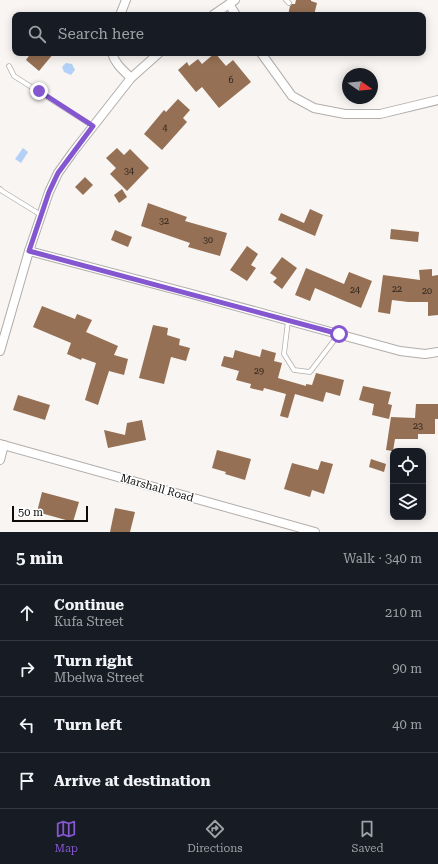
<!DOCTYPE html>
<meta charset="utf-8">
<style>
:root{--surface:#171b24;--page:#242831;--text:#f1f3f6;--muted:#9ea1a6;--line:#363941;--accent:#8456cf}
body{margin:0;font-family:"Roboto Serif",serif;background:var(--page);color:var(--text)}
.controls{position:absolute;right:12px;bottom:12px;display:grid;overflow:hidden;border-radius:8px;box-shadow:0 2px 10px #0003}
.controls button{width:36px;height:36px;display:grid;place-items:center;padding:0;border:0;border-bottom:1px solid var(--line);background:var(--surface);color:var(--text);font:20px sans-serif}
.compass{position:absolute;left:342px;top:68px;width:36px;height:36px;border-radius:50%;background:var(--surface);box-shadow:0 2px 10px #0003;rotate:104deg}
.scale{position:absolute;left:12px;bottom:10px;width:76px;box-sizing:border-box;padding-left:4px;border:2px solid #0c0b0a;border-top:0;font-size:11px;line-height:14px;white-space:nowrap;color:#0c0b0a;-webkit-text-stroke:3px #fff;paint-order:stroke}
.stop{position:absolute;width:12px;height:12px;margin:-9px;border:3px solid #8456cf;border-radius:50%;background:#fff}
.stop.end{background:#8456cf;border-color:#fff;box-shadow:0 1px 4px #0008}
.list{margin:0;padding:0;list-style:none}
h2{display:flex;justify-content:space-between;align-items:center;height:52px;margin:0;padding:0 16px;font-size:17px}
h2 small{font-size:13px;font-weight:400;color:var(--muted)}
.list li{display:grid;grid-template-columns:26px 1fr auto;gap:12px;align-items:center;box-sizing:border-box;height:56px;padding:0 16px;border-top:1px solid var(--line)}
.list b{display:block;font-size:15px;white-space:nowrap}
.list p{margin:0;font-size:13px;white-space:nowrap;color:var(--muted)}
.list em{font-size:13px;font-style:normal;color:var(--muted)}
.icon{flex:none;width:22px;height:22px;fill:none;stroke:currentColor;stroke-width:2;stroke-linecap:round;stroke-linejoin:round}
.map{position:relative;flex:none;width:438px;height:532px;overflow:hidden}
.search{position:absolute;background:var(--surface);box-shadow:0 2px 10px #0003;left:12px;right:12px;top:12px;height:44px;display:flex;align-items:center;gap:10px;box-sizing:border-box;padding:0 14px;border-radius:8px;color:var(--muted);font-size:15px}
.sheet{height:276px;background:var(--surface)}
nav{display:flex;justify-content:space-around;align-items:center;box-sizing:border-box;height:56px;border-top:1px solid var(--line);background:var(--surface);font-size:11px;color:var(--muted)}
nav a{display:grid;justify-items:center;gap:2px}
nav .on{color:var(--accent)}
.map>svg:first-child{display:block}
.water{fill:#b3d1f7}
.building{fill:#957054}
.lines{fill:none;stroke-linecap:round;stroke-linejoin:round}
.service-casing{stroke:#b2aeab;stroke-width:5.5}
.minor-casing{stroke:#b2aeab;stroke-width:10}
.service{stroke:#fff;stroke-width:4}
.minor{stroke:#fff;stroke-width:8}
.route{stroke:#8456cf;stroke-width:5}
.labels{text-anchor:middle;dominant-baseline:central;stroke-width:3;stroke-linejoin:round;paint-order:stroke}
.number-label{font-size:9px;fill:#2e241c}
.street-label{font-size:11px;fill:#0c0b0a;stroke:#fff}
</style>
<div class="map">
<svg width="438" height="532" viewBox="0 0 438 532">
<rect width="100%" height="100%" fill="#f9f5f2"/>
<g class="water">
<polygon points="66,63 72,64 75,70 71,75 64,72 62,67"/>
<polygon points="23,148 28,152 21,163 15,159"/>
</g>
<g class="building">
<polygon points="296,0 311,0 311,1 317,3 314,15 288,15 290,6 292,4 295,4"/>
<polygon points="31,53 54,53 39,71 26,60"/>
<polygon points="215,53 226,66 233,60 251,82 219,108 202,87 196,92 178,70 187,62 189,66 198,59 202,64"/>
<polygon points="178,99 190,110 183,118 187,122 162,150 144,134 164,110 166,112"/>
<polygon points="117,148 124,155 130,149 149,168 127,191 110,174 116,168 106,158"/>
<polygon points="85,177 93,185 83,195 75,187"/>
<polygon points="122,189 127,197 119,203 114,195"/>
<polygon points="148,203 187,217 185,221 227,233 220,256 188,247 190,243 141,226"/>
<polygon points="310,209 323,215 315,236 278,220 281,213 304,223"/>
<polygon points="391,229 419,232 418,242 390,239"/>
<polygon points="115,230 132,237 128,247 111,240"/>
<polygon points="247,246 258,254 251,265 256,268 247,281 230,270"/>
<polygon points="282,257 297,268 282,289 273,282 277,278 270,273"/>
<polygon points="306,268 344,284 349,272 372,281 361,308 315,288 310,301 295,295"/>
<polygon points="432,269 432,276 438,275 438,315 428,316 428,302 408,302 392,300 390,314 378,312 383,275 420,280 419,270"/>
<polygon points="42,306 75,319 77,314 92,320 86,332 118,346 114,355 128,359 124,375 109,371 98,405 85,400 96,363 82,358 81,360 67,354 71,343 33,327"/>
<polygon points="153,325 168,328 167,335 180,339 179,345 190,348 186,361 171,357 164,384 139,378"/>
<polygon points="262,349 276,353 274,361 282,363 278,378 306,386 306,384 312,385 316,373 344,380 340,396 326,392 323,402 295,394 288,418 280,416 286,394 264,388 263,391 250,388 251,384 236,380 239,371 221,366 224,356 233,358 235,350 260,357"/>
<polygon points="363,386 391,392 388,404 392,405 389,419 372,415 374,404 359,400"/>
<polygon points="18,395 50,405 45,420 13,410"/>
<polygon points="416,404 438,404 438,419 435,419 435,434 418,434 418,439 395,439 393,451 386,450 391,417 415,418"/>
<polygon points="142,420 146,440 108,448 104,430 125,435 127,423"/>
<polygon points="217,450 251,459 245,480 225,474 226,472 212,468"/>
<polygon points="371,459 386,464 384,472 369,467"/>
<polygon points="321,461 333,464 324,494 312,490 310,497 284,489 292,463 318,470"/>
<polygon points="42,492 79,502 73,522 37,512"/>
<polygon points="115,508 135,512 130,532 110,532"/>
</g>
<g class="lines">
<defs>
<g id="service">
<polyline points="286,0 289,3"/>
<polyline points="9,66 14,76 93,126"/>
<polyline points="0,189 2,191 41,215"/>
<polyline points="288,321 284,354 294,370 310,372 339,334"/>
</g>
<g id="minor">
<polyline points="229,4 236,15"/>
<polyline points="120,15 126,0"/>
<polyline points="213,15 235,0"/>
<path d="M112 53C115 64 123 70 131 78"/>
<polyline points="261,53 292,96 314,108 345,114 380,114 438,100"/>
<polyline points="29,251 192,294 400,351 425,354 438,352"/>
<polyline points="0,351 29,251 49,192 58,173 73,152 131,78 159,53"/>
<polyline points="0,444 315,532"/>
<polyline points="0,460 4,445"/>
</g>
</defs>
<use href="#service" class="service-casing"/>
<use href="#minor" class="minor-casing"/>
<use href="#service" class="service"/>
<use href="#minor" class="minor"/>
</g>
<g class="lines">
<polyline class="route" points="39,91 93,126 58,173 49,192 29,251 339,334"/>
</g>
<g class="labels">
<g class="number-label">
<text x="231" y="80">6</text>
<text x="165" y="128">4</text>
<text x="129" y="171">34</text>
<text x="164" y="221">32</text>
<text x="208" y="240">30</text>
<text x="397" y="289">22</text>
<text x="355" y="290">24</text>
<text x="427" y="291">20</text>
<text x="259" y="371">29</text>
<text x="418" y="426">23</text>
</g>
<g class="street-label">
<text transform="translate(157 488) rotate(16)">Marshall Road</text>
</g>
</g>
</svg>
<div class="controls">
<button><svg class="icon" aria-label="locate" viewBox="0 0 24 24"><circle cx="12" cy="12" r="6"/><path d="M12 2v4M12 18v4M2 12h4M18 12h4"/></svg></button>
<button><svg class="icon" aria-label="layers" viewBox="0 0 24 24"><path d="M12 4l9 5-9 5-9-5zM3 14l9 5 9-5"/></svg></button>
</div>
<svg class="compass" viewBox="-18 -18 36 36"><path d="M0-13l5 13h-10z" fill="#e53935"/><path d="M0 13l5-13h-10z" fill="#9ea1a6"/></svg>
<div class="scale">50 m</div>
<div class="stop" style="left:339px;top:334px"></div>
<div class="stop end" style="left:39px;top:91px"></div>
<div class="search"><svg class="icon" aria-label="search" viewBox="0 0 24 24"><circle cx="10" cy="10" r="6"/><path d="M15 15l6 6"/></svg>Search here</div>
</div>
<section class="sheet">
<h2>5 min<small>Walk · 340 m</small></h2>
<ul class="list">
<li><svg class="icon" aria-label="ahead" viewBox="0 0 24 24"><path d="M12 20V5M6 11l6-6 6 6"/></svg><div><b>Continue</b><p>Kufa Street</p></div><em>210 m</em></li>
<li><svg class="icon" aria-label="right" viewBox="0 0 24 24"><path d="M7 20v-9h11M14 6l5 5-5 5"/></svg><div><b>Turn right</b><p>Mbelwa Street</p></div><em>90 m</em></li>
<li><svg class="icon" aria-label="left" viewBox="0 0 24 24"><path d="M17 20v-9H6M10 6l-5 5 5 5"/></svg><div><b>Turn left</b></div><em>40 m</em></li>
<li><svg class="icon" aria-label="arrive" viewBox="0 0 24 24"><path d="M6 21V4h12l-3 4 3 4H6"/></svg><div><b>Arrive at destination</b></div></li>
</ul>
</section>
<nav>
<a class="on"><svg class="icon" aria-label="map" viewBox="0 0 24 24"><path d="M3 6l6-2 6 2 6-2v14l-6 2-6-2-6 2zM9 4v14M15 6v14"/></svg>Map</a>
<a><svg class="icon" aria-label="directions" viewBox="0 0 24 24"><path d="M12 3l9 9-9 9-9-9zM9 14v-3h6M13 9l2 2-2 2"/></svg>Directions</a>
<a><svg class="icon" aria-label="saved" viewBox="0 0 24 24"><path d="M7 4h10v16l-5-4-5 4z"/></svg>Saved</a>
</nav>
